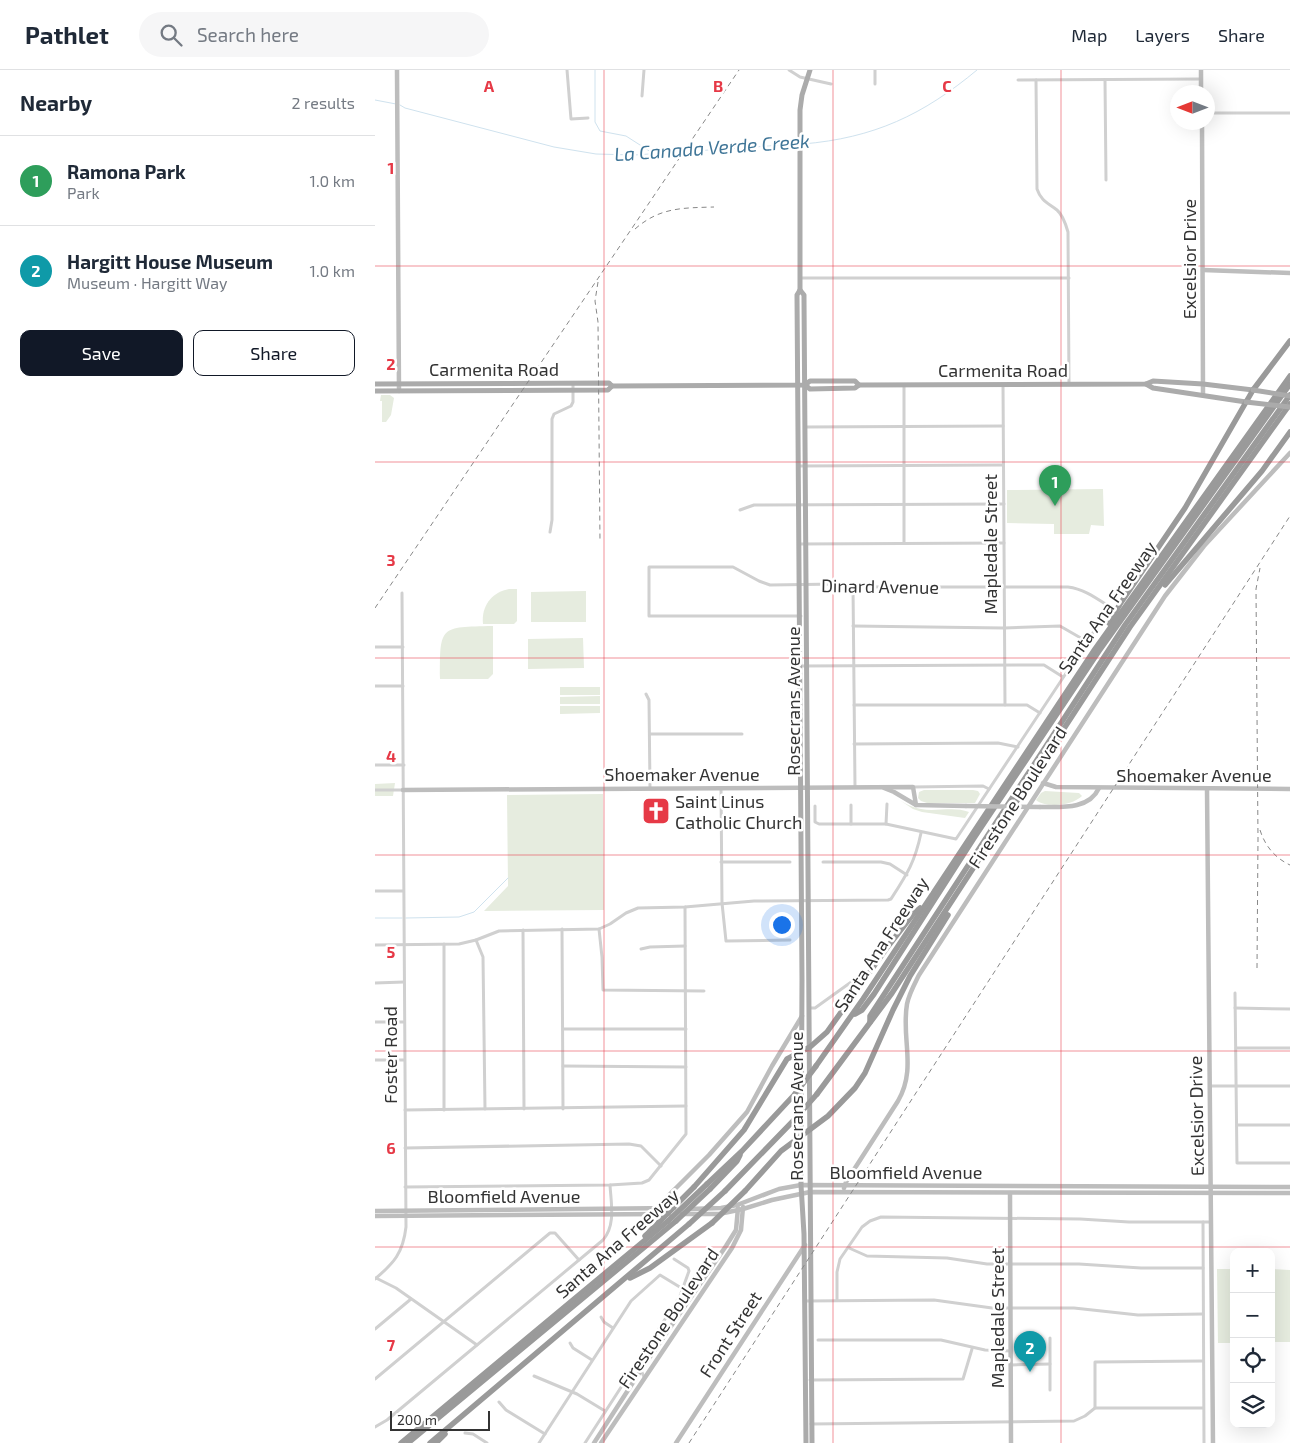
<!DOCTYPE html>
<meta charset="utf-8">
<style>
:root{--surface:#fff;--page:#f6f6f7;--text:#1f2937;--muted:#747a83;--line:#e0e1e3;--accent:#111827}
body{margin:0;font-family:"Exo 2",sans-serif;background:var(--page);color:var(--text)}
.controls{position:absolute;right:15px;bottom:15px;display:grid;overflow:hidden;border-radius:10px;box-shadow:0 5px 20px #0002}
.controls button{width:45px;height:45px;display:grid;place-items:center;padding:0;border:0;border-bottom:1px solid var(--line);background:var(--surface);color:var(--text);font:25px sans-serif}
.compass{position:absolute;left:795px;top:15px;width:45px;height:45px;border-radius:50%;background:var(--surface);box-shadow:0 5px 20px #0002;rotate:270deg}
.scale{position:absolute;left:15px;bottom:12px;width:100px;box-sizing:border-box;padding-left:5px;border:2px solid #333;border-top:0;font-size:14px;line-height:18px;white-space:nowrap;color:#333;-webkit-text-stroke:4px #fff;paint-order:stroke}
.you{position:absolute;left:406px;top:854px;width:18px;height:18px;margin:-12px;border:4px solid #fff;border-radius:50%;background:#1a73e8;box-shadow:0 0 0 8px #1a73e833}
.badge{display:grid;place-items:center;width:32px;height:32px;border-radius:50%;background:var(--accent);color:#fff;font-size:16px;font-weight:700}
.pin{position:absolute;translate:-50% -41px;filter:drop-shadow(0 1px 2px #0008)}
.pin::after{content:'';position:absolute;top:26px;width:18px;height:15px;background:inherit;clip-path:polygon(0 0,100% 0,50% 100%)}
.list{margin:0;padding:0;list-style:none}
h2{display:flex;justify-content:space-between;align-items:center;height:65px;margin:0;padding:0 20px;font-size:21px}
h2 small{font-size:16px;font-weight:400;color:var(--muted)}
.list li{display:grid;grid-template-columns:32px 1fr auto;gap:15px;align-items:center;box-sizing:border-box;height:90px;padding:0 20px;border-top:1px solid var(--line)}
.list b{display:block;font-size:19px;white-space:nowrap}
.list p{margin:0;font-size:16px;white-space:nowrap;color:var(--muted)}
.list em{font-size:16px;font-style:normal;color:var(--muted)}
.actions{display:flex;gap:10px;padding:15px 20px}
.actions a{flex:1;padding:11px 0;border:1px solid var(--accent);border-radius:10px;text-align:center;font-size:18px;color:var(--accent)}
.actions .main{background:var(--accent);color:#fff}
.icon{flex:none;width:28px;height:28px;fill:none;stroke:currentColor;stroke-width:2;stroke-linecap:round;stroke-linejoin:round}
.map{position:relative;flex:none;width:915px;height:1373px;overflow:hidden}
header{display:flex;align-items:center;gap:30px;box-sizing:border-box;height:70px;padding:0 25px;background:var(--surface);border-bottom:1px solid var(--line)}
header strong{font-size:24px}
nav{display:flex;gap:28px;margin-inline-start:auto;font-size:18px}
.search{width:350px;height:45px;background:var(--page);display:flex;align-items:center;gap:12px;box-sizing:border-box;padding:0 18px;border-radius:28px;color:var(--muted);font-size:19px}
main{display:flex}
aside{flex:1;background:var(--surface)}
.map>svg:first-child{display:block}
.green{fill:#e6ecdf}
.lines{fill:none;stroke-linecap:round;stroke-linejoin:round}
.stream{stroke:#cfe2ee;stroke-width:1}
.street{stroke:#d0d0d0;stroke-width:3}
.secondary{stroke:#bdbdbd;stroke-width:4.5}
.primary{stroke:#ababab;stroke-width:5}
.highway{stroke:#9a9a9a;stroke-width:5.5}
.rail{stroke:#888;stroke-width:1;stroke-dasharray:5 4;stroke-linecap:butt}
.secondary-bridge{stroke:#bdbdbd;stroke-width:4.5}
.primary-bridge{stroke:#ababab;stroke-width:5}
.highway-bridge{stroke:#9a9a9a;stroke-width:5.5}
.grid{fill:none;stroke:#e63946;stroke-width:1;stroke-opacity:0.55}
.labels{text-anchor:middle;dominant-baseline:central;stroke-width:5;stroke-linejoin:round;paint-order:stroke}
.street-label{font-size:18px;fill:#333;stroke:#fff}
.poi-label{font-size:18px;fill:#333;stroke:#fff;text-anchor:start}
.water-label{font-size:19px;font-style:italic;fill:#3f7597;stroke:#fff}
.grid-label{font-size:16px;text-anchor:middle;font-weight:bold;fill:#e63946;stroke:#fff;stroke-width:5;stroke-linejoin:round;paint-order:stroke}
</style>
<header>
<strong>Pathlet</strong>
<div class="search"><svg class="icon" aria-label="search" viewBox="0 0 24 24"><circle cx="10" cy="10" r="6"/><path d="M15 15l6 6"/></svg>Search here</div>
<nav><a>Map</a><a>Layers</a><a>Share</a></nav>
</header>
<main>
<aside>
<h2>Nearby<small>2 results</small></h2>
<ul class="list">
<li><span class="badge" style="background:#2e9e5b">1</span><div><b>Ramona Park</b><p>Park</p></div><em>1.0 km</em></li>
<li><span class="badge" style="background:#0f9aa8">2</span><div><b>Hargitt House Museum</b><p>Museum · Hargitt Way</p></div><em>1.0 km</em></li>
</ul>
<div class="actions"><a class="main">Save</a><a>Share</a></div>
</aside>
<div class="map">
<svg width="915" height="1373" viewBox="0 0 915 1373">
<rect width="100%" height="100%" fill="#fff"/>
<g class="green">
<polygon points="6,325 15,325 19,328 16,345 11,352 7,352 7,331 5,331"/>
<polygon points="728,419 729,456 716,455 714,464 679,464 679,454 632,453 632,420"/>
<path d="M134 519H142V551L139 554H108C106 536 117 522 134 519Z"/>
<polygon points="211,521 211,552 156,552 156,522"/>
<path d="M118 556V604L113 609H65C65 556 64 557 118 556Z"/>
<polygon points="208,568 209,598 153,599 153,569"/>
<rect x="185" y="617" width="40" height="8"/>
<polygon points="225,626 225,634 185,634 185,627"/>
<polygon points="185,636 225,636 225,643 185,644"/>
<polygon points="20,713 18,726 0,726 0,714"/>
<polygon points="549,720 598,720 603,721 605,724 600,733 552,733 546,731 543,728 544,722"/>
<path d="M670 721 704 723 707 726C697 736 670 738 661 730L666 723Z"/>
<polygon points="228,724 229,840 109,841 133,816 132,725"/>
<path d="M517 725C526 731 534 737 546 739 561 742 579 736 594 742L590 748 547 742 538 739Z"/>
<polygon points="842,1199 859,1199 859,1273 843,1273"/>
<polygon points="896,1199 915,1200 915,1272 896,1272"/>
</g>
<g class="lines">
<g class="stream">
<polyline points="220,0 220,52 225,61 251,66 279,84"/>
<polyline points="0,30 21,34"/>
<polyline points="25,35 30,38 179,77 221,84 259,85 424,74"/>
<path d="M428 74C499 68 548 45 602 0"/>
<polyline points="0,848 27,848"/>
<polyline points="31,848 84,847 99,842 133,808"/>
</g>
<g class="street">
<polyline points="192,0 196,49 213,48"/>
<polyline points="414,0 425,7 456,14"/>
<polyline points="500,0 500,14"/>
<polyline points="643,10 826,9"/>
<path d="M661 10 662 119C666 131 673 133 682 140 688 145 691 155 693 162L694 314"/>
<polyline points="730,10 731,110"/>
<polyline points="267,26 269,0"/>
<polyline points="832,43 915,43"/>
<polyline points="425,208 694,208"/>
<polyline points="628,314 630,635"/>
<polyline points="529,315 529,473"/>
<polyline points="430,357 628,356"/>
<polyline points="424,396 628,395"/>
<polyline points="365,440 379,435 629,434"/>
<polyline points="175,462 177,450 177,349 179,344 196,336 198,332 198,313"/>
<polyline points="424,474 629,473"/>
<polyline points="478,516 480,717"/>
<path d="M426 546H274V497H358L384 511 395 515 462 514 503 517H693C709 519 721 528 735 537L581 769 511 754H444L440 752V736"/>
<polyline points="478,556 629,558 685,556 711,571"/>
<polyline points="0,577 28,577"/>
<polyline points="425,596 669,595 688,607"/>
<polyline points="0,616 28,616"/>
<polyline points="271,624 274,630 275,718"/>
<polyline points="479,635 652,635 665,643"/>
<polyline points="275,664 367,664"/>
<polyline points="479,674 623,673 643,677"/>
<polyline points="0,695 29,695"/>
<polyline points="538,717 608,716 614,719"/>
<polyline points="346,718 347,833 351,871 415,870"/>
<polyline points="0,720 28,720"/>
<polyline points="476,735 476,754"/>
<polyline points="511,754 512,734"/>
<polyline points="346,792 415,792"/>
<polyline points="448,792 506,792 515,794 532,805"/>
<polyline points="0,821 28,821"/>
<polyline points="187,859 188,1039"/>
<polyline points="224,859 227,887 228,920 329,921"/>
<polyline points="148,860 149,1039"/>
<polyline points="101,870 108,887 110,1039"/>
<polyline points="69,874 69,1040"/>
<path d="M0 875 84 874 101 870 124 861 224 859 235 854 251 843 263 838 310 837 379 831 513 830 516 829C532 804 540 792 546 763"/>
<polyline points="266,879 275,877 310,876"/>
<polyline points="0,913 29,912"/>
<polyline points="860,923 862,1093 915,1093"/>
<polyline points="434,938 440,938 479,910"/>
<polyline points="860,938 915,939"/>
<polyline points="0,952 29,952"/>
<polyline points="188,959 311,959"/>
<polyline points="861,978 915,978"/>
<polyline points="0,990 29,990"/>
<polyline points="188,996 311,997"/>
<polyline points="835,1016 915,1016"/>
<polyline points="30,1040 311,1036"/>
<polyline points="862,1055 915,1055"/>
<polyline points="30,1078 254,1074 266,1076 286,1096"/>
<polyline points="30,1117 235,1115 267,1113 274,1110 311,1064 310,837"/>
<polyline points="828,1152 829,1373"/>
<polyline points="474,1178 492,1186 572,1188 612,1194 704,1194 766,1198 828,1198"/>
<polyline points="1,1208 21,1218 102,1275"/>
<path d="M0 1209C19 1193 28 1183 31 1157L27 523"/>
<polyline points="462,1230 462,1202 465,1189 487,1157 495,1151 506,1147 705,1149 754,1152 836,1152"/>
<polyline points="430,1231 559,1230 617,1238 699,1238 763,1245 828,1244"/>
<polyline points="226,1247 229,1252 238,1258"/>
<polyline points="0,1259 36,1229"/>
<polyline points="675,1268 675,1320"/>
<polyline points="443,1270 566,1270 610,1280 636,1281"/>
<polyline points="195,1273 198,1278 217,1290"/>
<polyline points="260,1295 266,1300 269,1307"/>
<polyline points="636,1295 675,1294"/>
<polyline points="159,1306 202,1324 230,1341"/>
<polyline points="0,1309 175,1163 180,1163 204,1190"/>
<polyline points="435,1310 588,1309 597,1279"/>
<polyline points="124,1332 131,1340 170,1364"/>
<polyline points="720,1338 720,1292 828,1291"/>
<polyline points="436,1354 699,1351 710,1346 720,1338 828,1338"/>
<path d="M0 1357 12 1350 228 1170C241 1155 236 1133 235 1115"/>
<polyline points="90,1363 98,1364 112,1373"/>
<polyline points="164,1373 256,1231 285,1205 308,1219"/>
<polyline points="210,1373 305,1226 314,1201 313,1198 299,1189"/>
</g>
<g class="secondary">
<polyline points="22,0 24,321"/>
<polyline points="826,0 826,22"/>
<polyline points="827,52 828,324"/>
<polyline points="828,200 915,203"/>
<polyline points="668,713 681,717 915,719"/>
<polyline points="509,718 519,722 541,735 591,736"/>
<polyline points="832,719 838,1373"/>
<polyline points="28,720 538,717 541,735"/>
<path d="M665 737C686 737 714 740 724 718"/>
<path d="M469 1118 471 1112 523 1031C542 998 526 969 532 934 534 924 539 915 544 905L790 526 829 476 915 383"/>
<polyline points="635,1123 636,1373"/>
<polyline points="314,1139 346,1138 362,1135 404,1119 426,1115 915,1117"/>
<polyline points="288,1140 291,1129 296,1123 334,1085 372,1042 397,996 427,946"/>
<polyline points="0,1141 299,1138"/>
<polyline points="307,1144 344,1144 368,1139 397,1130 435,1122 915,1123"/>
<polyline points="0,1146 294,1144"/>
<polyline points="219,1373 266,1300 351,1176 361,1160 363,1138"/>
<polyline points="226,1373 357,1178 366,1160 368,1137"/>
<polyline points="301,1373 430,1175"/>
</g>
<g class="primary">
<polyline points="425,220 429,225 429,229 437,1373"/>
<polyline points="0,314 234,313 237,316"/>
<polyline points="771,314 778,318 871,332"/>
<polyline points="430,315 435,319 480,318 484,315 771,314 778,311 828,314 878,320"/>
<polyline points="0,321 233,320 237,316 430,315 435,311 480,311 484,315"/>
<polyline points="431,1373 429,1164 426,1115 427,910 422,225 425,220 425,40 427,25 435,0"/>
</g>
<g class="highway">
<polyline points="790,515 887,401 915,362"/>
<polyline points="734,553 745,534 810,438 878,320 915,271"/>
<polyline points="480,944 487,940 499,924 599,768 724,581 915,314"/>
<polyline points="495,952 495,946 750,555 915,325"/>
<polyline points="441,996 488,929 720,579 915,306"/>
<polyline points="442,1024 517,923 755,557 915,334"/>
<polyline points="332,1114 367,1081 420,1024"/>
<polyline points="319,1117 369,1060 412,989 435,977 452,962 514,875 539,843 545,838"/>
<polyline points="335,1119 362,1091 365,1085"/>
<polyline points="350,1121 420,1049"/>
<polyline points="370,1121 406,1081 453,1046 480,1018 490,1003 518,940 535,906 573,845"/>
<polyline points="270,1166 286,1150"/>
<polyline points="255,1208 275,1198 337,1153"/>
<polyline points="26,1373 293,1151"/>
<polyline points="33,1373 301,1151"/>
<polyline points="55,1373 314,1154"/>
<polyline points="61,1373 70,1364"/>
</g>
<g class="rail">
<path d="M260 159C285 137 308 138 339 137"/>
<polyline points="223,212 220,231 223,252 225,472"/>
<polyline points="0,538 364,0"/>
<path d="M885 760C890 776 900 788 915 795"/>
<polyline points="882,898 883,768 881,519 885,498"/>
<polyline points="314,1373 915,446"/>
</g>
<polyline class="secondary-bridge" points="591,736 665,737"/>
<g class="primary-bridge">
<polyline points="878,320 915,326"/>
<polyline points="871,332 915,337"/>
</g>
<g class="highway-bridge">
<polyline points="420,1024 441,996"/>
<polyline points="420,1049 442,1024"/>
<polyline points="286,1150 319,1117"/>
<polyline points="293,1151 332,1114"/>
<polyline points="301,1151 335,1119"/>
<polyline points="337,1153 370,1121"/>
<polyline points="314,1154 350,1121"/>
</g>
</g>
<path class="grid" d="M229 0V1373M458 0V1373M686 0V1373M0 196H915M0 392H915M0 588H915M0 785H915M0 981H915M0 1177H915"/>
<defs>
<symbol id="church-square" viewBox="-11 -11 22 22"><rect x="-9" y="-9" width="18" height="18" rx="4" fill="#e63946" stroke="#fff"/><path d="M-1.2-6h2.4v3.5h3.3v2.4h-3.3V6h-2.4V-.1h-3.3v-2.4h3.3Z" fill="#fff"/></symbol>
</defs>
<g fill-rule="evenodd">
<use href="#church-square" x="265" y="725" width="32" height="32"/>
</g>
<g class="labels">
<g class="street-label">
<text transform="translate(814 189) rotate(-90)">Excelsior Drive</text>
<text x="119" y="299">Carmenita Road</text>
<text x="628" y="300">Carmenita Road</text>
<text transform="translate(615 474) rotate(-90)">Mapledale Street</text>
<text transform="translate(505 516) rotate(1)">Dinard Avenue</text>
<text transform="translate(732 537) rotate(-55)">Santa Ana Freeway</text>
<text transform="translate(418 631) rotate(-90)">Rosecrans Avenue</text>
<text x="307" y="704">Shoemaker Avenue</text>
<text x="819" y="705">Shoemaker Avenue</text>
<text transform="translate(642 727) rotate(-57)">Firestone Boulevard</text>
<text transform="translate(506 874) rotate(-57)">Santa Ana Freeway</text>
<text transform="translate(15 985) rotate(-90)">Foster Road</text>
<text transform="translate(421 1036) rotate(-90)">Rosecrans Avenue</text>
<text transform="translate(821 1046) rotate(-91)">Excelsior Drive</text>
<text x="531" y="1102">Bloomfield Avenue</text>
<text x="129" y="1126">Bloomfield Avenue</text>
<text transform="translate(242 1173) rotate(-41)">Santa Ana Freeway</text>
<text transform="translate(293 1248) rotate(-56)">Firestone Boulevard</text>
<text transform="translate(622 1248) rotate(-90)">Mapledale Street</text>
<text transform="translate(355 1264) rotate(-57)">Front Street</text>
</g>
<g class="poi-label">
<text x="300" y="731">Saint Linus<tspan x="300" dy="21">Catholic Church</tspan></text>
</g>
<g class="water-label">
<text transform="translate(337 77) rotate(-4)">La Canada Verde Creek</text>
</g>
</g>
<g class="grid-label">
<text x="114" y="22">A</text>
<text x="343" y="22">B</text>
<text x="572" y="22">C</text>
<text x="16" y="104">1</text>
<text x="16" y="300">2</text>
<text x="16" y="496">3</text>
<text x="16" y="692">4</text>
<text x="16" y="888">5</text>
<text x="16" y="1084">6</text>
<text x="16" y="1281">7</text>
</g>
</svg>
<div class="controls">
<button>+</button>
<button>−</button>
<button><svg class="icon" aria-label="locate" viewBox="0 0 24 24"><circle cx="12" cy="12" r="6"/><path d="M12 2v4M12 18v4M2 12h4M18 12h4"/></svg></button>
<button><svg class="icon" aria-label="layers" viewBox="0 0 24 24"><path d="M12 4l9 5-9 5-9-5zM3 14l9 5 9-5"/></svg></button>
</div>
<svg class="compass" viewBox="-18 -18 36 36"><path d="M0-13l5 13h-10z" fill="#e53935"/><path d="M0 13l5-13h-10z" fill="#747a83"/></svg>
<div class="scale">200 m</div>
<div class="you"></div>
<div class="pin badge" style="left:680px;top:436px;background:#2e9e5b">1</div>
<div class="pin badge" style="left:655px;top:1302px;background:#0f9aa8">2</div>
</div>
</main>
